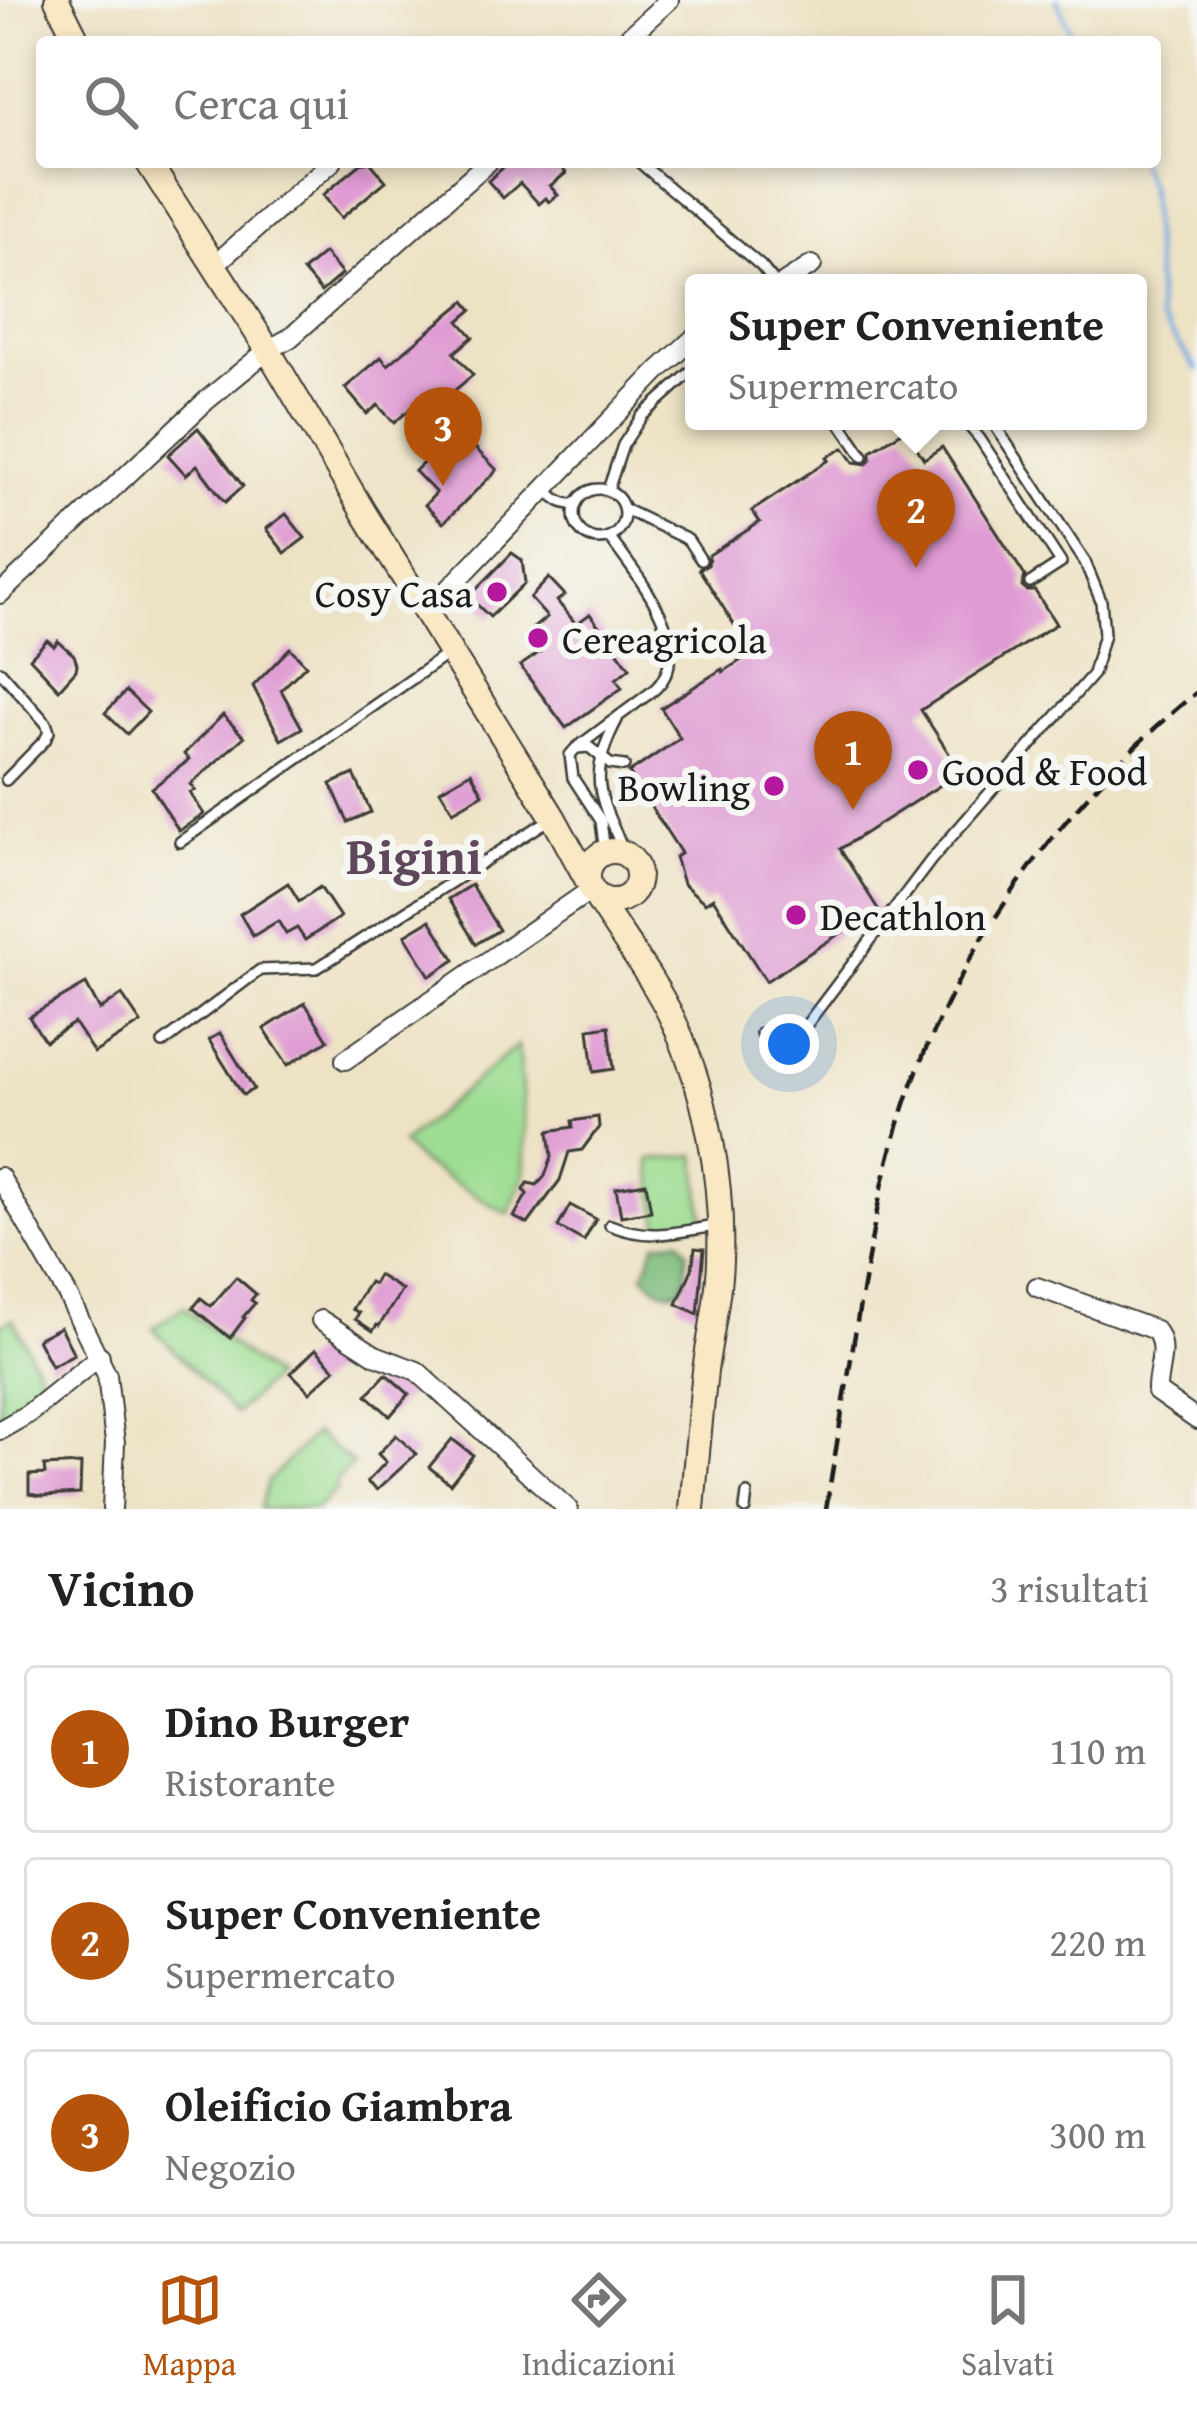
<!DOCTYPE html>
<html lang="it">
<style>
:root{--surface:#fff;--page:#f6f6f6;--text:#222;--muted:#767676;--line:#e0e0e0;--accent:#b45309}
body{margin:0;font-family:"Gentium Book Plus",serif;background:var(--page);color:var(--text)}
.you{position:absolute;left:789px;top:1044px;width:42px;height:42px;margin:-30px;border:9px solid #fff;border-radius:50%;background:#1a73e8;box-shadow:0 0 0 18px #1a73e833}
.badge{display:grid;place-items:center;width:78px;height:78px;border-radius:50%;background:var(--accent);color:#fff;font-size:39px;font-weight:700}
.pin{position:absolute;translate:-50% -99px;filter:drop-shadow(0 3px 6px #0008)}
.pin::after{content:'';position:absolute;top:63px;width:42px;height:36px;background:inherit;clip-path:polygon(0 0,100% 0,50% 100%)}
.popup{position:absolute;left:685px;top:274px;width:462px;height:156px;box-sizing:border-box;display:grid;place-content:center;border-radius:12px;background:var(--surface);filter:drop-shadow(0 3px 9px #0005);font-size:39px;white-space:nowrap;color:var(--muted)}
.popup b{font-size:45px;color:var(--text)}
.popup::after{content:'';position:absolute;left:50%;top:100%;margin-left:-24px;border:24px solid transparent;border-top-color:var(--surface)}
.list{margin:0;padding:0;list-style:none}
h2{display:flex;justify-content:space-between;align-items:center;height:156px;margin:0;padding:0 48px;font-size:51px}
h2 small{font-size:39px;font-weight:400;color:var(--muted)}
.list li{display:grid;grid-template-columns:78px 1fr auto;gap:36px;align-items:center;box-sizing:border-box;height:168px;margin:0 24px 24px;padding:0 24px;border:3px solid var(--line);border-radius:12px}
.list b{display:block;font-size:45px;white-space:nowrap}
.list p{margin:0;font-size:39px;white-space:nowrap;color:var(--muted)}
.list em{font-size:39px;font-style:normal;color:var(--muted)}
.icon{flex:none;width:66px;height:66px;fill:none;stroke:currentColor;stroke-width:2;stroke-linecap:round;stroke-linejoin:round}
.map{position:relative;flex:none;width:1197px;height:1509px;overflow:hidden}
.search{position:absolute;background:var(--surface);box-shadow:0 6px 18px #0003;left:36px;right:36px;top:36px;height:132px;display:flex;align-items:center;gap:30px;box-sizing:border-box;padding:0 42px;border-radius:12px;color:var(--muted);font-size:45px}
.sheet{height:732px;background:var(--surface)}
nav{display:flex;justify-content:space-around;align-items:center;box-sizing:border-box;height:168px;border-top:3px solid var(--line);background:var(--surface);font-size:33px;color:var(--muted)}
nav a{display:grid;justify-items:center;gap:6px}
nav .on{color:var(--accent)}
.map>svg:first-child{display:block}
.green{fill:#9edd93;stroke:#5d7c58;stroke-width:3}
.forest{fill:#7ebc7d;stroke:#4d6c4c;stroke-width:3}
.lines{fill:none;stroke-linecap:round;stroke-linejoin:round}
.stream{stroke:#73aae2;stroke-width:4.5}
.building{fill:#df9bd3}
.service-casing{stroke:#3b3a35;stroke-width:14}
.minor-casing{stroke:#3b3a35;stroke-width:22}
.secondary-casing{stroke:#3b3a35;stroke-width:28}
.service{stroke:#fff;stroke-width:9}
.minor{stroke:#fff;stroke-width:18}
.secondary{stroke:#fae7c3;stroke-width:24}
.rail{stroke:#1c1c1c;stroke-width:4.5;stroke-dasharray:18 9;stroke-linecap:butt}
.poi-dot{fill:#b5179e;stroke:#f6f6f2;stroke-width:4.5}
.labels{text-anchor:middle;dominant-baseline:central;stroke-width:12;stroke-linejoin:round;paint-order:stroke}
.poi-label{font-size:39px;fill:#1c1c1c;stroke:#f6f6f2;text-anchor:start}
.district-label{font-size:51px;font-weight:bold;fill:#60485c;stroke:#f6f6f2}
</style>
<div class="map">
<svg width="1197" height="1509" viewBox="0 0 1197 1509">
<rect width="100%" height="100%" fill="#f6f6f2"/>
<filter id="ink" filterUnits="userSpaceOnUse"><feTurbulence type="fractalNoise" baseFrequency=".00833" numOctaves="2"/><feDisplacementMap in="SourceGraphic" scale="24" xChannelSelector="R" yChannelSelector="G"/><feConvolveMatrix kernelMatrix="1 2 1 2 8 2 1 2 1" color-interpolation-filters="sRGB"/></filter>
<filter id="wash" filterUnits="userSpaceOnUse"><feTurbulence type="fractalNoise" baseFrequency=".004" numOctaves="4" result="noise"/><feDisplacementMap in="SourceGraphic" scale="48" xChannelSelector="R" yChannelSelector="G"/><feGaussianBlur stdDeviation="2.7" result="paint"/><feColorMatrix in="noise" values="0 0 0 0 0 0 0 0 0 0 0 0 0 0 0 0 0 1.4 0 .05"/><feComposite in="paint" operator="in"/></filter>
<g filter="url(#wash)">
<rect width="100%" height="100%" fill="#ede2c4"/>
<g class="green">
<polygon points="518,1045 525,1126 525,1174 508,1214 421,1163 402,1143"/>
<polygon points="696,1155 704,1223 660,1230 650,1160"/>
<polygon points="183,1307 273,1377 235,1414 153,1328"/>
<polygon points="13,1319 48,1390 0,1422 0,1326"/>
<polygon points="315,1433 353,1464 337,1479 336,1489 317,1509 260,1509 268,1481"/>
</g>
<path class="forest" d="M680 1239 688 1252C685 1262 688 1274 684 1282 673 1303 652 1284 644 1274L656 1243Z"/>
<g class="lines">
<g class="stream">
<polyline points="1057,0 1075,42"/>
<polyline points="1139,162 1149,186 1159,318 1197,369"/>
</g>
</g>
<g id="blocks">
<g class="building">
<polygon points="363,162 370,162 386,181 341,218 323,195"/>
<polygon points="509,162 556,162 566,173 550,186 558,195 549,202 546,198 539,204 520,183 503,198 488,181"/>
<polygon points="324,253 342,274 321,292 303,271"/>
<polygon points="465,301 472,310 459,321 473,337 454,353 473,375 436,406 427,395 394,423 378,405 367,414 345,388 381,357 388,365"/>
<polygon points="198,428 243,486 225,502 197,465 186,475 168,455"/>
<polygon points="457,430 497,470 443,523 425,505 436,493 415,471"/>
<polygon points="905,430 924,459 942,447 1025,576 1022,587 1027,591 1035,591 1056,624 921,710 961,772 840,849 878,909 766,981 713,898 705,903 683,884 675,857 681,853 629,773 680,738 661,708 722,669 723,672 752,653 699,569 708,565 709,555 760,522 752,511 829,460 827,457 844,448 854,462 867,464 871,459 871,451"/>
<polygon points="286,514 305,538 285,553 266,529"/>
<polygon points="512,553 522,560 525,583 490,617 469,597"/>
<polygon points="549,578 565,595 557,601 576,624 590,614 630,668 616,679 622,688 566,728 520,666 540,652 526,634 547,617 530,598"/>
<polygon points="47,640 54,646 58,641 74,655 77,664 76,670 59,689 30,658"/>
<polygon points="290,648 306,665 281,690 302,728 281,740 253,686"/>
<polygon points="126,691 148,712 127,734 105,713"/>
<polygon points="223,715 244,737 191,784 195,790 190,793 204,814 179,831 152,788 189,760 184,754"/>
<polygon points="471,772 483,794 453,811 440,790"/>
<polygon points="354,774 371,812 348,822 331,784"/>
<polygon points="288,883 299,901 320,887 340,917 305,940 297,928 286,934 278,921 253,936 240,914"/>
<polygon points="471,885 499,930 476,944 448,899"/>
<polygon points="430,920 455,960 430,976 405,935"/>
<polygon points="86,984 100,1010 122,995 141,1023 94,1053 74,1023 45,1041 29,1017"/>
<polygon points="305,1003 328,1040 288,1065 264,1029"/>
<polygon points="609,1026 614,1069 594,1072 589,1029"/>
<polygon points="220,1033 254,1089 243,1095 209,1040"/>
<polygon points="598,1117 599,1127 582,1150 569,1152 560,1180 528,1224 514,1217 527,1194 524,1190 528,1183 537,1185 545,1176 552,1156 549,1131 573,1127 572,1121"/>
<polygon points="646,1183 651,1211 621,1216 616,1188"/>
<polygon points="570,1205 596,1219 584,1241 558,1227"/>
<polygon points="695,1248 704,1249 698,1314 677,1304 692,1269"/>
<polygon points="378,1275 402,1290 379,1326 377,1325 373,1331 355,1319 359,1313 352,1309 369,1282 373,1284"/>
<polygon points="236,1277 256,1294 251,1300 255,1303 243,1317 245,1318 230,1338 193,1308 201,1298 211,1306"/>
<polygon points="60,1327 74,1354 51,1366 37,1339"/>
<polygon points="316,1349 335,1369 310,1392 291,1373"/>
<polygon points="386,1374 409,1394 390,1416 367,1395"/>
<polygon points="396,1435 416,1454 377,1490 367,1482 386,1462 378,1454"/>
<polygon points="452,1439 473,1455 450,1484 429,1467"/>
<polygon points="81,1464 80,1494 42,1496 29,1494 29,1475 45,1474 44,1466"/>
</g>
</g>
</g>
<g filter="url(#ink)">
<use href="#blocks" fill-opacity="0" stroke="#3b3a35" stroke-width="3"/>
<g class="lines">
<defs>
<g id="service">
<polyline points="639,162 761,266 775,283"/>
<polyline points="839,421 863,456"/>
<polyline points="965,421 980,439 1061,563 1030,583"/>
<path d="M545 487C554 498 561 505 576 504"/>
<circle cx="599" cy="514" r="25"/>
<polyline points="608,490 623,445 642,416 694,369"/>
<polyline points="624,509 688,540 701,560"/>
<polyline points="0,671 46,723 49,732 45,740 6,780"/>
<path d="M617 720C586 778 600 799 626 855"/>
<polyline points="577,748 589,747 610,764 624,766"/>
<polyline points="180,842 446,655"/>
<path d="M605 852 601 821 573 778 570 755 576 748 654 690C700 647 636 575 609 537"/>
<polyline points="761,1033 783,1037 801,1032 931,860 1093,674 1104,634 1101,601 1085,562 992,421"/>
<polyline points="163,1043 260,970 317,968 552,818"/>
<path d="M610 1225C650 1241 674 1232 716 1226"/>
<polyline points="745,1509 747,1494"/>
</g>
<g id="minor">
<polyline points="623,42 669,0"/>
<polyline points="213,266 332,162"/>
<polyline points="784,283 812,265"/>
<polyline points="0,594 207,400 268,350 290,338 488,162"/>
<polyline points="426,613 658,371 694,338"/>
<polyline points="345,1060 592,889"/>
<polyline points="0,1177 67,1294 107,1375 115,1443 112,1509"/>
<path d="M1037 1287 1155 1330C1169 1348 1156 1371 1157 1392L1197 1420"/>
<polyline points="321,1320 375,1355 417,1371 568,1509"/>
<polyline points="0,1430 28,1414 100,1356"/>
</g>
<g id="secondary">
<polyline points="57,0 78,42"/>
<polyline points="148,162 268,350 364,513 553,817 588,881"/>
<circle cx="613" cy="876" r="25"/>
<path d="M594 893C619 935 651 974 672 1018 707 1092 723 1180 720 1261 719 1298 710 1334 705 1371 700 1417 696 1463 692 1509"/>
</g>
</defs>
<use href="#service" class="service-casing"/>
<use href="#minor" class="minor-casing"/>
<use href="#secondary" class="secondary-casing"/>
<use href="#service" class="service"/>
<use href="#minor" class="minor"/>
<use href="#secondary" class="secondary"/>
<path class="rail" d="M826 1509C837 1443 848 1377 859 1310 869 1253 878 1196 894 1140 942 968 1058 804 1197 692"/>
</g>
</g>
<g class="poi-dot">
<circle cx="497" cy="592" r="12"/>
<circle cx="538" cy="638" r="12"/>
<circle cx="918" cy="770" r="12"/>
<circle cx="774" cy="786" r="12"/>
<circle cx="796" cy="915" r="12"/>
</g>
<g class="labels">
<g class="poi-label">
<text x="473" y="592" text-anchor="end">Cosy Casa</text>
<text x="562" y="638">Cereagricola</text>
<text x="942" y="770">Good &amp; Food</text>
<text x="750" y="786" text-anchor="end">Bowling</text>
<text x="820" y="915">Decathlon</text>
</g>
<g class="district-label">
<text x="414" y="855">Bigini</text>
</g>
</g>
</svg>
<div class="you"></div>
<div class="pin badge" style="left:853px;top:810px">1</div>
<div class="pin badge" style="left:916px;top:568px">2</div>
<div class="popup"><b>Super Conveniente</b>Supermercato</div>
<div class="pin badge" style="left:443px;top:486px">3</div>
<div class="search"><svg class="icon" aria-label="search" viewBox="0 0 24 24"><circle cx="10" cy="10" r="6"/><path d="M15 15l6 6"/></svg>Cerca qui</div>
</div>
<section class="sheet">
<h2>Vicino<small>3 risultati</small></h2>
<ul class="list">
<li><span class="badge">1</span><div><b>Dino Burger</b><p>Ristorante</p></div><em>110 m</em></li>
<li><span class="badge">2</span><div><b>Super Conveniente</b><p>Supermercato</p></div><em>220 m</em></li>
<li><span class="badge">3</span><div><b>Oleificio Giambra</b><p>Negozio</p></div><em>300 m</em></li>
</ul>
</section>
<nav>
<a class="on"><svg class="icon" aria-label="map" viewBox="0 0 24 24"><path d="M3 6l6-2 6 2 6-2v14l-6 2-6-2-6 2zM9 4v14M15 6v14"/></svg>Mappa</a>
<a><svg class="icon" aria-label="directions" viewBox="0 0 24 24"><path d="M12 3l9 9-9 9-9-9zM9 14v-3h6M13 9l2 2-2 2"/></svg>Indicazioni</a>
<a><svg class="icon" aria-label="saved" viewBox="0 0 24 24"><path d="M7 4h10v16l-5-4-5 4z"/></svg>Salvati</a>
</nav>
